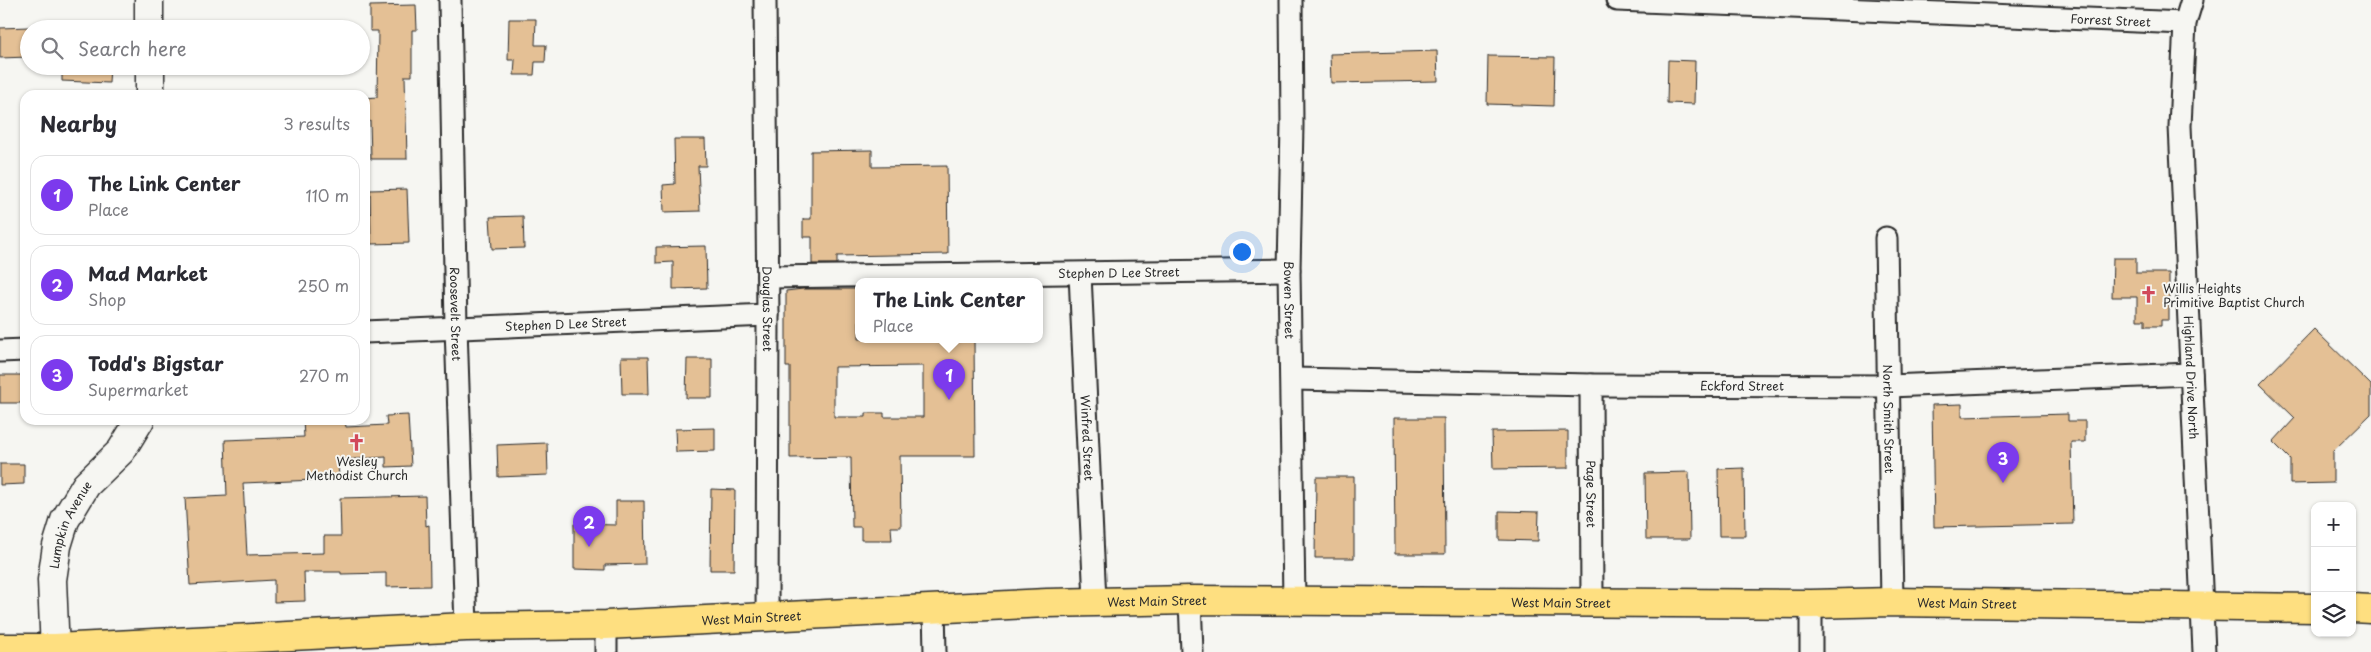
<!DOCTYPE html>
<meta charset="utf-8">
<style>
:root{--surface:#fff;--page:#f2f2f3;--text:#2b2b33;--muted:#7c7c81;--line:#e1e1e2;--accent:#7c3aed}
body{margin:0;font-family:"Playpen Sans",sans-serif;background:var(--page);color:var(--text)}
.controls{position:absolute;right:15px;bottom:15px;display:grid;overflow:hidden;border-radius:10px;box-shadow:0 1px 4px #0004}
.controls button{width:45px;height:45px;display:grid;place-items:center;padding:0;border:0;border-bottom:1px solid var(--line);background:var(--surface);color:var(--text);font:25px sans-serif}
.you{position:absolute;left:1241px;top:251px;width:18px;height:18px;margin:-12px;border:4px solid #fff;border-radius:50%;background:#1a73e8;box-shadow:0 0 0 8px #1a73e833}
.badge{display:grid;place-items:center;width:32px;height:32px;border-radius:50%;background:var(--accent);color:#fff;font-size:16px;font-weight:700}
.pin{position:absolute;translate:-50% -41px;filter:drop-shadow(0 1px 2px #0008)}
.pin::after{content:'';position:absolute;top:26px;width:18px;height:15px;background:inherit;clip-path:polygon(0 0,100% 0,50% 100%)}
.popup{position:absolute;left:855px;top:278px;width:188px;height:65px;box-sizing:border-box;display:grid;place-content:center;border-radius:10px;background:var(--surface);filter:drop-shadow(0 1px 4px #0005);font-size:16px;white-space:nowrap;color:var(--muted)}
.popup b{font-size:19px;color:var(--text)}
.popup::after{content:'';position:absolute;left:50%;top:100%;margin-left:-10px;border:10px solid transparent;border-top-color:var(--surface)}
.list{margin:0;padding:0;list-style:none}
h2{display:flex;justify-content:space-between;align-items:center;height:65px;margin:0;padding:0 20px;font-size:21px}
h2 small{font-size:16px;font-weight:400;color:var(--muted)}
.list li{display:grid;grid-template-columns:32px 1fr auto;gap:15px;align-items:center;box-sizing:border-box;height:80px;margin:0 10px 10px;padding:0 10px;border:1px solid var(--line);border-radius:15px}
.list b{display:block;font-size:19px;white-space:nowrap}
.list p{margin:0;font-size:16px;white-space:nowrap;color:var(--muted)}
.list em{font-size:16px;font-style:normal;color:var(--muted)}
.icon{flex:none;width:28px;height:28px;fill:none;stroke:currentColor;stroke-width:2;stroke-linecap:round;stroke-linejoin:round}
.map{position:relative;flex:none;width:2371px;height:652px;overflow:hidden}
.search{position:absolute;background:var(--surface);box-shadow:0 1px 4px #0004;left:20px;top:20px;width:350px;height:55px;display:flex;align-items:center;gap:12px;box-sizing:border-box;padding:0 18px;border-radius:28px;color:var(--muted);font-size:19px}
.panel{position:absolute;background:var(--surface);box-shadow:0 1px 4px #0004;left:20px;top:90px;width:350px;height:335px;border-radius:15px}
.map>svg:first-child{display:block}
.building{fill:#e4c095;stroke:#2b2b2b;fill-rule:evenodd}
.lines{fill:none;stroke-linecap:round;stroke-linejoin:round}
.street-casing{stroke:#2b2b2b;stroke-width:25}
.secondary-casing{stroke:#2b2b2b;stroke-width:31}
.primary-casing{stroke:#2b2b2b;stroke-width:31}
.street{stroke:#f6f6f2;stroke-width:21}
.secondary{stroke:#f6f6f2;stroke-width:28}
.primary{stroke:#fedf80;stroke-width:28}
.labels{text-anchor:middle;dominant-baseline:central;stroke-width:4;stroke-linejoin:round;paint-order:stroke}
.street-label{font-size:12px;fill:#2b2b2b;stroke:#f6f6f2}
.poi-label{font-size:12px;fill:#2b2b2b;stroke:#f6f6f2;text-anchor:start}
</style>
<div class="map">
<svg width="2371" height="652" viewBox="0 0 2371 652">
<rect width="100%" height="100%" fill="#f6f6f2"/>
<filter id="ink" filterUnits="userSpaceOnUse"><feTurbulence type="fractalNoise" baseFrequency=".02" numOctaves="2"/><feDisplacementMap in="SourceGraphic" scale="10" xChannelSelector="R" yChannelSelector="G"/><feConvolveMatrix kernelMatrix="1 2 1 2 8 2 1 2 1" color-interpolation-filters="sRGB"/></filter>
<g filter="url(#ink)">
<g class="building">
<polygon points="416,5 417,30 412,30 412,76 405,76 407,159 371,159 370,121 365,121 365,98 377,97 378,31 370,31 370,6"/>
<polygon points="509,19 536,19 535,45 546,45 545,62 535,62 534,75 514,75 515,60 508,60"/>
<polygon points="29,27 29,57 0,58 0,28"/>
<polygon points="1437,51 1438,81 1331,83 1330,54"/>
<polygon points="1488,56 1555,57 1554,106 1487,104"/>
<polygon points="1668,60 1695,61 1694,104 1667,103"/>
<polygon points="62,66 110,66 109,83 62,81"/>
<polygon points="674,139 705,139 706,166 698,166 700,211 664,212 663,185 675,184"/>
<polygon points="872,150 872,167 947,166 948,254 837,256 837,264 812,264 812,237 803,237 803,219 811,219 811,151"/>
<polygon points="407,189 409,243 371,244 370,190"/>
<polygon points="523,216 524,248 492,249 490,217"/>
<polygon points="706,246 707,288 673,289 673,262 656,263 656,247"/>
<polygon points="2113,258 2136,258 2136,273 2169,273 2169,320 2161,320 2161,326 2145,326 2145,320 2137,320 2137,297 2112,297"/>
<path d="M803 289H859V339H974L975 456H900L901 527H891L892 540H861V527H852L851 457 790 458V367H786V291ZM923 366V417H884V413H866V417H834V367Z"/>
<polygon points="2314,329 2371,385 2371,414 2333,451 2333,483 2290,484 2290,459 2273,442 2295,418 2260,384"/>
<polygon points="621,357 648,357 649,394 622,394"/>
<polygon points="687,359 712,359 712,398 686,398"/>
<rect x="0" y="375" width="25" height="28"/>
<polygon points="1962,404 1962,417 2068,414 2068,421 2085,421 2085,442 2071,442 2073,524 1934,527 1932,405"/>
<polygon points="408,415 411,466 386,467 386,457 338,460 339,479 243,483 247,555 324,553 324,536 341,536 340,498 425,496 426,526 429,525 430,586 386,587 386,573 341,574 341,572 304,572 305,601 274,602 274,580 190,585 185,498 227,496 225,440 304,437 303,420 345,420 346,427 387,425 386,416"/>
<polygon points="1394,418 1444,418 1445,554 1395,554"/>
<polygon points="715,428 715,451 676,452 675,429"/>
<polygon points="1568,431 1568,468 1493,469 1492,432"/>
<polygon points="547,443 548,475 498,477 497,445"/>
<polygon points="0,464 24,464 24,484 0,485"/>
<polygon points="1744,468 1745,536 1719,536 1718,469"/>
<polygon points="1689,472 1690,539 1646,539 1645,473"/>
<polygon points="1316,477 1354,477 1354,558 1315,558"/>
<polygon points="711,489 735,490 734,570 710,570"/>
<polygon points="616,501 644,501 645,564 605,565 605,570 574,569 574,524 616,525"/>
<polygon points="1499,511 1539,512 1538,541 1499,540"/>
</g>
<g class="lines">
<defs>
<g id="street">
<path id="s1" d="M450 0 456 327 466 627"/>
<path id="s2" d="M765 0 768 315 767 617"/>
<path id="s3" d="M1291 0 1292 125 1289 270 1294 601"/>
<path id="s4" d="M1617 0 2185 23"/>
<path id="s5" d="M2192 0 2185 23 2180 126 2204 652"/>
<path id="s6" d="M1886 238 1892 602"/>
<path id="s7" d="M1080 274 1095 601"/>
<path id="s8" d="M768 277 1289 270"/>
<path id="s9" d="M365 332 768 315"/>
<polyline points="0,351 25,350"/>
<path id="s10" d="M1292 379 1591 385 1889 386 2191 374"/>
<path id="s11" d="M1591 385 1592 602"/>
<polyline points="1190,600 1192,652"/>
<polyline points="1811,604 1811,652"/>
<polyline points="934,608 935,652"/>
<polyline points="606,625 606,652"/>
</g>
<g id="secondary">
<polyline points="149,0 149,29"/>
<polyline points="150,66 150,95"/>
<path id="s12" d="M55 652 52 580 57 546 65 520 86 485 121 451 140 420"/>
</g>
<g id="primary">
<polyline points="2352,608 2371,609"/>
<path id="s13" d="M0 648H55L466 627 606 625 1047 603 1190 600 1811 604 1892 602 2315 608"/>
</g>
</defs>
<use href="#street" class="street-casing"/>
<use href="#secondary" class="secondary-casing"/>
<use href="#primary" class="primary-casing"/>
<use href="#street" class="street"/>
<use href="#secondary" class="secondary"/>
<use href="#primary" class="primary"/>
</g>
</g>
<defs>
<symbol id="church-bare" viewBox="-9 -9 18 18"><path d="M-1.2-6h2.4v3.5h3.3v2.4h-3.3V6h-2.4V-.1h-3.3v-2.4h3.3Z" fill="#d1495b" stroke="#f6f6f2" stroke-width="2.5" paint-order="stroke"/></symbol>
</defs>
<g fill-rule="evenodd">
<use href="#church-bare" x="2136" y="282" width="25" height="25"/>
<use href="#church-bare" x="344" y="430" width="25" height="25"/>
</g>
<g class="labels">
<g class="street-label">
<text stroke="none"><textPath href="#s4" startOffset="494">Forrest Street</textPath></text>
<text stroke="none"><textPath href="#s8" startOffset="351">Stephen D Lee Street</textPath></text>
<text stroke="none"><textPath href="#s3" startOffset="300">Bowen Street</textPath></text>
<text stroke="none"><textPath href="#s2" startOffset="309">Douglas Street</textPath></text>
<text stroke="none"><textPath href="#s1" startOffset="314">Roosevelt Street</textPath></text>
<text stroke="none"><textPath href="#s9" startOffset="201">Stephen D Lee Street</textPath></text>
<text stroke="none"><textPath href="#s5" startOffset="379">Highland Drive North</textPath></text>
<text stroke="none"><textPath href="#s10" startOffset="450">Eckford Street</textPath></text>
<text stroke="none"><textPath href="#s6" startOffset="181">North Smith Street</textPath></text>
<text stroke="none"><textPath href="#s7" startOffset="164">Winfred Street</textPath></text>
<text stroke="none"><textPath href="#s11" startOffset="109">Page Street</textPath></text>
<text stroke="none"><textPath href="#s12" startOffset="131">Lumpkin Avenue</textPath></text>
<text stroke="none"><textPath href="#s13" startOffset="1158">West Main Street</textPath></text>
<text stroke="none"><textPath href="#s13" startOffset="1562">West Main Street</textPath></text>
<text stroke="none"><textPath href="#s13" startOffset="1968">West Main Street</textPath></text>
<text stroke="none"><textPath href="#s13" startOffset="752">West Main Street</textPath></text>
</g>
<g class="poi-label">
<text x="2163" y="288">Willis Heights<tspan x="2163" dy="14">Primitive Baptist Church</tspan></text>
<text x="357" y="461" text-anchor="middle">Wesley<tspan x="357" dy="14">Methodist Church</tspan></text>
</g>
</g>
</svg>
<div class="controls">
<button>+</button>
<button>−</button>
<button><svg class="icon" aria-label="layers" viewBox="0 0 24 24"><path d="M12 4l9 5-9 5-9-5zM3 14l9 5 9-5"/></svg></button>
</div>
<div class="you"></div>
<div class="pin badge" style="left:949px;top:400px">1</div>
<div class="popup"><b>The Link Center</b>Place</div>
<div class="pin badge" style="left:589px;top:547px">2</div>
<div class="pin badge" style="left:2003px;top:483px">3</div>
<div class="search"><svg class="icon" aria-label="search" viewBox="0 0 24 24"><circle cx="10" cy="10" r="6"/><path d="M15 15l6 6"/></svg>Search here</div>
<section class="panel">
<h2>Nearby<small>3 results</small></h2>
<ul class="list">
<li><span class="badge">1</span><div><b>The Link Center</b><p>Place</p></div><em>110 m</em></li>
<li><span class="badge">2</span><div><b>Mad Market</b><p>Shop</p></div><em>250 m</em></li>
<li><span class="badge">3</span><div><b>Todd's Bigstar</b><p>Supermarket</p></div><em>270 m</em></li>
</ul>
</section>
</div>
